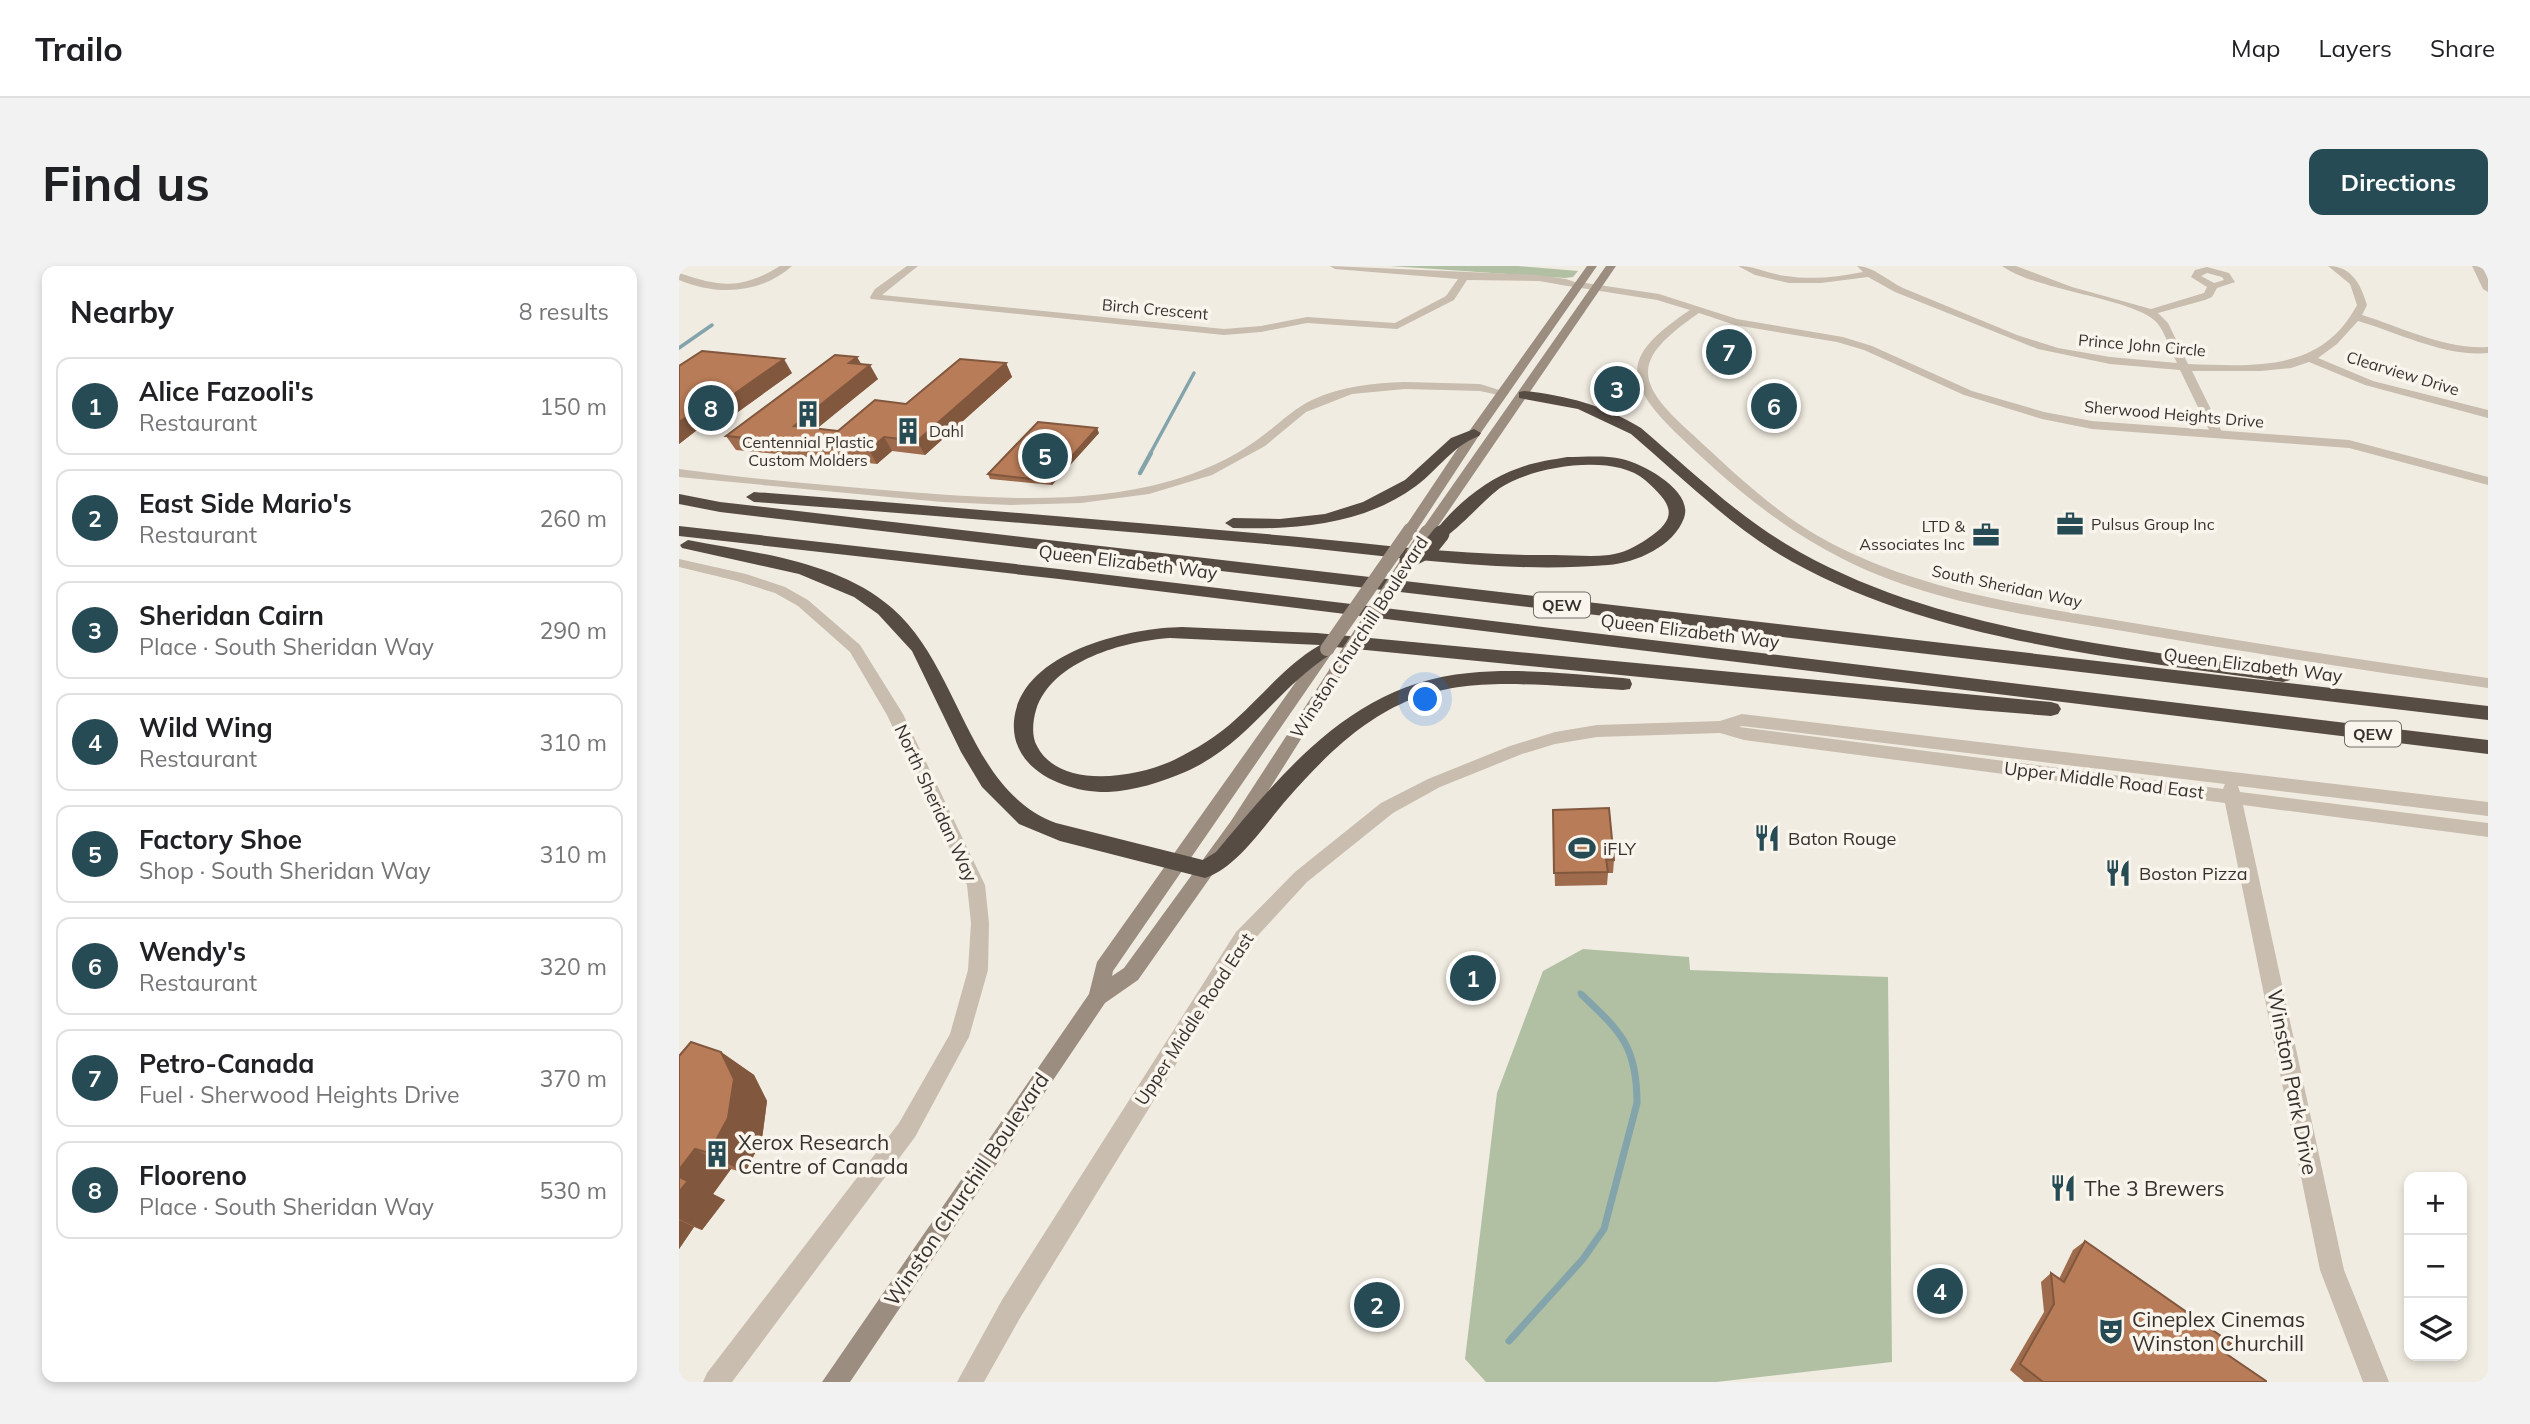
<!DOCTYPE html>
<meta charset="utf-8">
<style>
:root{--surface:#fff;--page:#f2f2f2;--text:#202124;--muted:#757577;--line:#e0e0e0;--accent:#264b54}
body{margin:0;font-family:Mulish,sans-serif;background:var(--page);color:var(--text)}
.controls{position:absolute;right:21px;bottom:21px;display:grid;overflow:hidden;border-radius:14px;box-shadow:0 4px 10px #0003}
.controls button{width:63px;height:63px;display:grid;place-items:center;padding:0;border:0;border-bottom:2px solid var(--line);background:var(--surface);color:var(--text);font:35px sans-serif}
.you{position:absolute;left:747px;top:434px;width:24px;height:24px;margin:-18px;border:5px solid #fff;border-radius:50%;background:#1a73e8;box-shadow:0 0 0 10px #1a73e833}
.badge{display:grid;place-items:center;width:46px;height:46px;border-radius:50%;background:var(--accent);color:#fff;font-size:23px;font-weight:700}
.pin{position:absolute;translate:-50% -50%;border:4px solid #fff;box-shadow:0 2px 7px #0006}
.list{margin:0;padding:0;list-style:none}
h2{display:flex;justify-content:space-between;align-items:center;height:91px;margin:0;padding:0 28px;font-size:30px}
h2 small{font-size:23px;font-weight:400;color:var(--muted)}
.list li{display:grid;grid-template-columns:46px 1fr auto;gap:21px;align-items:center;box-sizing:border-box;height:98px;margin:0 14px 14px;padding:0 14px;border:2px solid var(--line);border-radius:14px}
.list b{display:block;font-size:26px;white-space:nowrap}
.list p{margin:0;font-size:23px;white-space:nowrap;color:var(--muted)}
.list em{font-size:23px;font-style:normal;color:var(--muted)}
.icon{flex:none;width:38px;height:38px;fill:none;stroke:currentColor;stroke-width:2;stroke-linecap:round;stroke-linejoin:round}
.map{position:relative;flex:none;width:1809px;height:1116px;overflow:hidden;border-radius:14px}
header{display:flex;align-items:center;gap:42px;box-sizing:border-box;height:98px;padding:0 35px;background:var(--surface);border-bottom:2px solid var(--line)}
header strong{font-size:33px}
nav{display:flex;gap:38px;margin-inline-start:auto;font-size:24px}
.intro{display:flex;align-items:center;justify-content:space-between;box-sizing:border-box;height:168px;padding:0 42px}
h1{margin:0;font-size:49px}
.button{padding:18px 32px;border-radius:14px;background:var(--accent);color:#fff;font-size:24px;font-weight:700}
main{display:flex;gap:42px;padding:0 42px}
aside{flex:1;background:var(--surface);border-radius:14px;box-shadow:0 4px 10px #0003}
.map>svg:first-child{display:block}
.green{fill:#b1bfa3}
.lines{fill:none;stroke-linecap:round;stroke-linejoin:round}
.stream-far3{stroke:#83a4ab;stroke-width:3.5}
.stream-far2{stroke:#83a4ab;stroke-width:4.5}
.stream-far1{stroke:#83a4ab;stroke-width:5}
.stream{stroke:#83a4ab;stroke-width:7}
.minor{fill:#c8bdae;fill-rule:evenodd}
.tertiary{fill:#c8bdae;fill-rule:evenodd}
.secondary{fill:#9b8e80;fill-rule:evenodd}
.motorway{fill:#574c44;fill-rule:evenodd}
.secondary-bridge{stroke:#9b8e80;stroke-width:14}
.motorway-bridge{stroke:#574c44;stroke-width:17}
.wall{fill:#9e6b4c}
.shaded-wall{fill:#81573e}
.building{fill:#b87c58;stroke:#81573e;stroke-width:2}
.labels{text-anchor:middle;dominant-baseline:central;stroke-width:7;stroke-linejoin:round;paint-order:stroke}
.far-street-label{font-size:16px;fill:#37312c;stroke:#f9f5ed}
.far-poi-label{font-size:16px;fill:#37312c;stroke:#f9f5ed;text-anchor:start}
.shield{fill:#f9f5ed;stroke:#716c66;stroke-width:2}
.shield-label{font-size:16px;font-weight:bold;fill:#37312c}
.street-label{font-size:18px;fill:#37312c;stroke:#f9f5ed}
.poi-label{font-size:18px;fill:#37312c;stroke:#f9f5ed;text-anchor:start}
.near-street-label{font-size:21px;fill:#37312c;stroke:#f9f5ed}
.near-poi-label{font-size:21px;fill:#37312c;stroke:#f9f5ed;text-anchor:start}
</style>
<header>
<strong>Trailo</strong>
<nav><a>Map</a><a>Layers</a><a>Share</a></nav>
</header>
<div class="intro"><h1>Find us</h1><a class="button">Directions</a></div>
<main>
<aside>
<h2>Nearby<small>8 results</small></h2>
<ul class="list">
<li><span class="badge">1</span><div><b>Alice Fazooli's</b><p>Restaurant</p></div><em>150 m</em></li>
<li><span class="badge">2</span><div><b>East Side Mario's</b><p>Restaurant</p></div><em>260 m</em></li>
<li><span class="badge">3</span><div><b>Sheridan Cairn</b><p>Place · South Sheridan Way</p></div><em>290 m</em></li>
<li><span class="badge">4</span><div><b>Wild Wing</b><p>Restaurant</p></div><em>310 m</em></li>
<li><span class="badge">5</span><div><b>Factory Shoe</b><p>Shop · South Sheridan Way</p></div><em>310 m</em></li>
<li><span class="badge">6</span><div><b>Wendy's</b><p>Restaurant</p></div><em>320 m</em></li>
<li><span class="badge">7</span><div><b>Petro-Canada</b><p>Fuel · Sherwood Heights Drive</p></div><em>370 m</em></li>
<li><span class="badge">8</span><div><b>Flooreno</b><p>Place · South Sheridan Way</p></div><em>530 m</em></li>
</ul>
</aside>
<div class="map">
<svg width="1809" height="1116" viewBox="0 0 1809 1116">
<rect width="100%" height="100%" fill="#f1ece1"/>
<g class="green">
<polygon points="711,0 839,0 899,5 894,11 886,12"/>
<polygon points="904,683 1010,691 1011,704 1209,711 1213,1096 1037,1116 807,1116 786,1093 818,827 864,705"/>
</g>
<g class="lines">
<g class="stream-far3">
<polyline points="0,82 33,59"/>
<polyline points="471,188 515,107"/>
</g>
<polyline class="stream-far2" points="461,207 472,187"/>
<polyline class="stream-far1" points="901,727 905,731"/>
<path class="stream" d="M830 1075 904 993 925 963 958 837C958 780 942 766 903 729"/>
<g class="minor">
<path d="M101 0H113C82 28 38 30 0 14V7C42 21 62 24 101 0Z"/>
<polygon points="228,0 239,0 203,29 545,63 582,60 628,51 716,57 767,30 779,13 656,3 651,0 860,9 887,13 905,19 900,22 860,15 788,14 775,34 718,63 628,57 582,66 545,69 192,33 191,31 196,23"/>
<path d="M1059 0C1076 0 1090 8 1107 10 1133 14 1159 11 1184 6L1178 0C1194 0 1209 15 1224 22L1338 69 1379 82 1431 91 1498 97C1492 85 1487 69 1479 58 1460 33 1357 25 1323 0H1337L1393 21 1472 43 1525 27 1528 21 1512 11 1516 4 1528 1 1550 7 1556 16 1538 22 1533 31 1526 34 1479 47 1489 57 1509 98C1575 100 1642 107 1678 39L1671 18 1649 0C1673 0 1682 19 1688 39L1683 49C1722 61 1767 84 1809 81V87C1766 91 1720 67 1679 55L1658 78 1639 92 1694 115 1809 144V152L1686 119 1630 96 1612 102 1582 105H1513L1544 168 1538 172 1532 168 1501 104 1431 98 1359 83 1216 26 1189 11 1142 17H1110L1076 9ZM1528 7 1543 11 1545 14 1535 17 1522 10Z"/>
<polygon points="1793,0 1803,0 1809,13 1809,26 1804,23"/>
</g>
<g class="tertiary">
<path d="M900 16 980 28 1058 53 1164 71 1193 80 1293 125 1365 146 1413 155 1670 174 1809 211V219L1670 182 1413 163 1363 153 1285 129 1185 84 1158 76 1056 59 1020 47C955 92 952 114 1012 167 1052 204 1092 243 1139 270 1236 325 1346 339 1454 357 1572 377 1690 395 1809 412V422C1687 405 1565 386 1444 365 1350 349 1250 337 1164 293 1100 261 1047 215 996 166 940 111 947 87 1011 44L978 34 896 21V17Z"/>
<path d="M726 116 801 118 830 127 824 130 801 125 726 123 673 128 627 146 586 180 533 209 470 228 402 237 332 239 263 236 0 211V203C72 213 144 219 217 225 307 232 404 240 491 215 522 206 552 193 578 174 597 161 612 144 633 134 662 120 695 117 726 116Z"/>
<polygon points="0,293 67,308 106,321 129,334 181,379 224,448 306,619 310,657 309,704 290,771 236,871 53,1116 24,1116 28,1107 220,857 271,768 289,704 292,657 288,619 208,449 171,386 119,340 96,327 58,315 0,301"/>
<path d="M1063 448 1809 536V550L1559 520 1561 526 1809 557V571L1564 539 1665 1004 1710 1116H1684L1641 1004 1546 537 1065 474 1041 467 918 471 876 478 843 488 761 521 714 547 628 616 571 678 341 1052 305 1116H278L323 1034 557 666 616 606 702 537 749 513 831 480 876 466 918 459 1041 455ZM1063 460 1546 518 1544 523 1060 461Z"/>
</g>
<g class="secondary">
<polygon points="908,0 918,0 801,168 736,267 726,267 724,264 791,164"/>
<polygon points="927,0 937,0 753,269 743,269 741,266"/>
<polygon points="648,378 656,383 653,387 434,705 433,710 445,702 552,555 652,401 662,401 665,405 564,565 459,714 426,737 171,1116 143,1116 410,728 418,696 643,379"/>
</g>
<g class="motorway">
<path d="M845 125C887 129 926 140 962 162 1009 202 1054 246 1107 278 1251 365 1440 380 1604 404L1611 406 1613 410 1611 414 1604 416C1439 392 1239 374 1095 285 1043 252 999 208 952 168L899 143 840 132V126Z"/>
<path d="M795 163 802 167 800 170C772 181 760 203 737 220 684 259 617 264 554 262L546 257 554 252 601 253 646 248 684 236 726 214 772 172Z"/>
<path d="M888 191C906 191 926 189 943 193 965 198 1015 225 1005 252 995 280 957 297 929 299 825 308 713 290 609 280 431 264 253 249 75 236L67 231 75 226C257 240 439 255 620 271 705 279 790 290 875 289 893 289 912 291 930 289 945 287 956 281 968 273 1002 251 992 237 966 214 935 187 854 200 821 222 807 232 773 270 762 273L754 268C775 240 807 213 840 202 855 196 872 194 888 191Z"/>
<polygon points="0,228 41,236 1809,440 1809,454 41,246 0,238"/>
<polygon points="0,260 380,303 1809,474 1809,488 380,313 0,270"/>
<path d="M9 274C77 287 159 295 213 342 282 402 288 524 377 557L524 594 537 586C606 503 676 417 790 407 841 402 893 408 944 412L951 413 953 418 951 423 944 424C784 414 723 401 609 532 586 558 559 601 526 612L381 575 340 558 303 521 282 486 233 385 199 348 175 331 120 308 3 282 1 279Z"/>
<path d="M503 361 638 367 1372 436 1379 438 1382 443 1379 448 1372 450 1298 444 656 381 654 387C598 421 570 478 506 506 482 516 455 525 429 526 387 527 331 504 335 455 341 386 449 362 503 361ZM491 372 641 379C608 398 585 428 557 453 539 470 517 483 495 494 459 511 381 525 358 480 352 470 354 454 357 444 373 394 446 375 491 372Z"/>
</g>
<g class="secondary-bridge">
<polyline points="648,383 731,264"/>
<polyline points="657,405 748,266"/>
</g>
<polyline class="motorway-bridge" points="729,294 750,283 762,268"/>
</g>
<g class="wall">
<polygon points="327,97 333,111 246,189 213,185 198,198 57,184 47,170 183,98 199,113 137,162 159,165"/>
<polygon points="0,100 113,107 31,166 18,164 0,178"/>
<polygon points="420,167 373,219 311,213 309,208"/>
<polygon points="874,544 935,594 934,607 929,607 928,619 876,620"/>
<polygon points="42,786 75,809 88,835 83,873 66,907 52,903 34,928 46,934 23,964 15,961 0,983 0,790"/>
<polygon points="1406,975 1546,1087 1587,1116 1345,1116 1331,1104 1365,1046 1362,1016 1372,1007 1380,1013 1394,984"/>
</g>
<g class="shaded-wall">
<polygon points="178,91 186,104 191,99 199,113 124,174 115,160 170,97"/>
<polygon points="105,93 113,107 31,166 21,152"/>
<polygon points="327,97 333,111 246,189 238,175"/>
<polygon points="8,151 18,164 0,178 0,156"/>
<polygon points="418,162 420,167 373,219 371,215"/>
<polygon points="205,171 213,185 198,198 190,184"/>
<polygon points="42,786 75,809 88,835 83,873 66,907 30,887"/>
<polygon points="16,883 52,903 34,928 46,934 23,964 0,953 0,904"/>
<polygon points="0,954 15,961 0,983"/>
</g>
<g class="building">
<polygon points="23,85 105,93 21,152 8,151 0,156 0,100"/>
<polygon points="156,89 178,91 170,97 191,99 115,160 159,165 196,134 227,138 281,93 327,97 238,175 205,171 190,184 47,170"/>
<polygon points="359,156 418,162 371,215 309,208"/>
<polygon points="930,542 935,594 927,593 929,606 875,607 874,544"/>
<polygon points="12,776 42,786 55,813 49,852 30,887 16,883 0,904 0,790"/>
<polygon points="0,911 9,915 0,926"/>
<polygon points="1406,975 1552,1077 1546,1087 1587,1115 1587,1116 1364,1116 1341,1098 1375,1038 1372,1007 1385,1016"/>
</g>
<defs>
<symbol id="building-bare" viewBox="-9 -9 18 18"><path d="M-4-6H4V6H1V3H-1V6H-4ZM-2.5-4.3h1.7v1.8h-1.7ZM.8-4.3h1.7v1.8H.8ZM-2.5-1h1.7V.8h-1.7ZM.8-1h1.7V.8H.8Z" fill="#264b54" stroke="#f9f5ed" stroke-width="2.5" paint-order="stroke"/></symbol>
<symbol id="office-bare" viewBox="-9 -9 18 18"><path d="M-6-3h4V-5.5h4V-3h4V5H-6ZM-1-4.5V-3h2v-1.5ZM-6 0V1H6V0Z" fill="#264b54" stroke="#f9f5ed" stroke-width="2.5" paint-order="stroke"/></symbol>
<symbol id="restaurant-bare" viewBox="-9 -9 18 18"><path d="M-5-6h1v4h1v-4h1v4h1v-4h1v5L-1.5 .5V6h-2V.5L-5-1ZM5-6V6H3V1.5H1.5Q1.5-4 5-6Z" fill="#264b54" stroke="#f9f5ed" stroke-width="2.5" paint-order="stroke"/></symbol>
<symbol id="stadium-bare" viewBox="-9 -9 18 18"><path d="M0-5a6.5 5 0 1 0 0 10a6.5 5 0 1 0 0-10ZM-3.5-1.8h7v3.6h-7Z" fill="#264b54" stroke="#f9f5ed" stroke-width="2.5" paint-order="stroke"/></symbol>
<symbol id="theatre-bare" viewBox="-9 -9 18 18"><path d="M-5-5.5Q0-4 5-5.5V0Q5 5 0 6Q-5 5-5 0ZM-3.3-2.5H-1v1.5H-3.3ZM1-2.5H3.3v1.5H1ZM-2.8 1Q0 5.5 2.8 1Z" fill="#264b54" stroke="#f9f5ed" stroke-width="2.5" paint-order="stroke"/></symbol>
</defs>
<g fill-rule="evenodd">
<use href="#building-bare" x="110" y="129" width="38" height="38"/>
<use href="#building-bare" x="210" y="146" width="38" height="38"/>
<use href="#office-bare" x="1372" y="239" width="38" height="38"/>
<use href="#office-bare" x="1288" y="250" width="38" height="38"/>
<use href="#restaurant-bare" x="1069" y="553" width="38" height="38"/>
<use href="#stadium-bare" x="884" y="563" width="38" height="38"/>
<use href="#restaurant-bare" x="1420" y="588" width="38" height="38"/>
<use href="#building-bare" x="19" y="869" width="38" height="38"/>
<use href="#restaurant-bare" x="1365" y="903" width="38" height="38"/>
<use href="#theatre-bare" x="1413" y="1046" width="38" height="38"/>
</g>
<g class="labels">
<g class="far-street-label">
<text transform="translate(476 43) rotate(5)">Birch Crescent</text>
<text transform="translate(1463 79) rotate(5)">Prince John Circle</text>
<text transform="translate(1724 107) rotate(17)">Clearview Drive</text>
<text transform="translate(1495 148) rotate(5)">Sherwood Heights Drive</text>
<text transform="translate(1328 320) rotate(12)">South Sheridan Way</text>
</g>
<g class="far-poi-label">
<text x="250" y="165">Dahl</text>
<text x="129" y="176" text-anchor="middle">Centennial Plastic<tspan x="129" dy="18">Custom Molders</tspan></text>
<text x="1412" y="258">Pulsus Group Inc</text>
<text x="1286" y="260" text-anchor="end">LTD &amp;<tspan x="1286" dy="18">Associates Inc</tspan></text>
</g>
<g class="shield">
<rect x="855" y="326.5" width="56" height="25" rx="5"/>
<rect x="1666" y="455.5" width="56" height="25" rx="5"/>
</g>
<g class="shield-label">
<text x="883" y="339">QEW</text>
<text x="1694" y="468">QEW</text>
</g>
<g class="street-label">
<text transform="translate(449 296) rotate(7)">Queen Elizabeth Way</text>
<text transform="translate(1011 365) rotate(7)">Queen Elizabeth Way</text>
<text transform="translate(680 371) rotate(-57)">Winston Churchill Boulevard</text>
<text transform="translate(1574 399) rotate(7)">Queen Elizabeth Way</text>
<text transform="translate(1425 514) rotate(7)">Upper Middle Road East</text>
<text transform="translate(257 537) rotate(65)">North Sheridan Way</text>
<text transform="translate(515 753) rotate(-57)">Upper Middle Road East</text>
</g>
<g class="poi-label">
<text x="1109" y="572">Baton Rouge</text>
<text x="924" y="582">iFLY</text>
<text x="1460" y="607">Boston Pizza</text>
</g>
<g class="near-street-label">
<text transform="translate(1614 816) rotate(79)">Winston Park Drive</text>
<text transform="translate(287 923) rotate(-56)">Winston Churchill Boulevard</text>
</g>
<g class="near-poi-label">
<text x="59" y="876">Xerox Research<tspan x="59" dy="24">Centre of Canada</tspan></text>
<text x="1405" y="922">The 3 Brewers</text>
<text x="1453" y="1053">Cineplex Cinemas<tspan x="1453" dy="24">Winston Churchill</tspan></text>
</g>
</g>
</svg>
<div class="controls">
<button>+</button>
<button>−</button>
<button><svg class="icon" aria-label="layers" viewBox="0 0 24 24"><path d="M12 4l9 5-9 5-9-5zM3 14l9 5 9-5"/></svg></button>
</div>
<div class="you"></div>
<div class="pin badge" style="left:794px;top:712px">1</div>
<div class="pin badge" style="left:698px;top:1039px">2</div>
<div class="pin badge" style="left:938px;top:123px">3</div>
<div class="pin badge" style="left:1261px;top:1025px">4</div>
<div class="pin badge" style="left:366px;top:190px">5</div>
<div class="pin badge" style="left:1095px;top:140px">6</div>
<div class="pin badge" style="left:1050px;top:86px">7</div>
<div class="pin badge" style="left:32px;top:142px">8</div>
</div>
</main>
